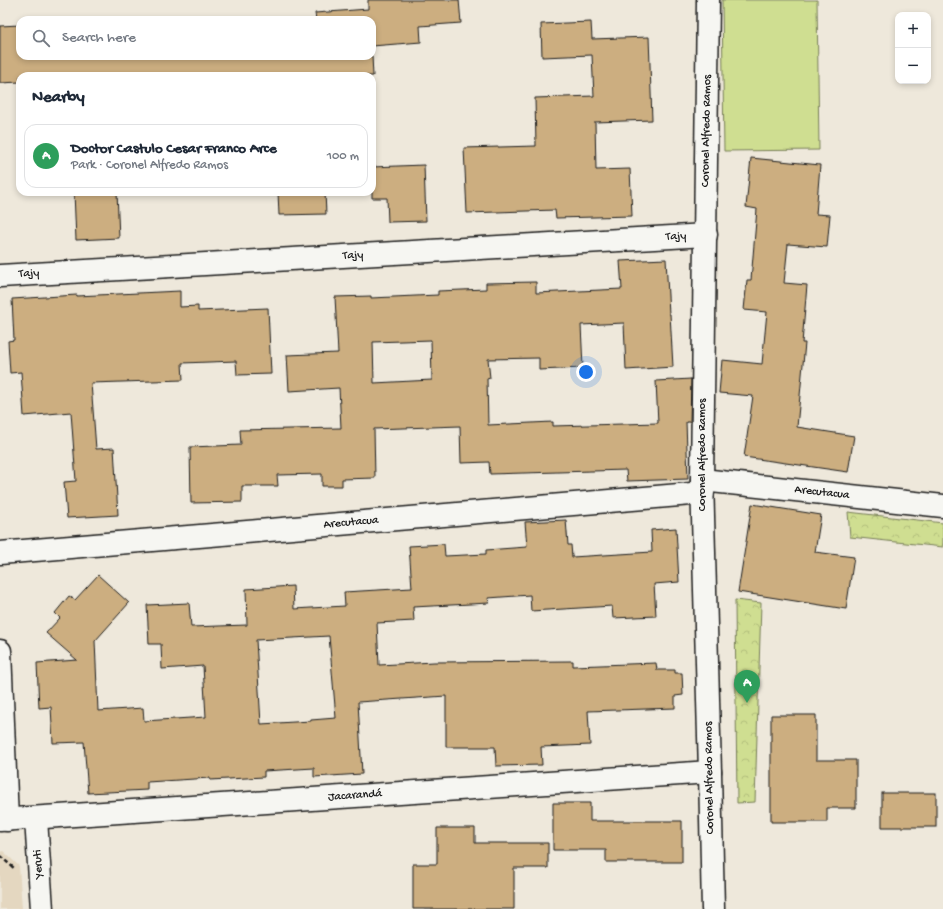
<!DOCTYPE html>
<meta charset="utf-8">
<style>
:root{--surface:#fff;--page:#f6f6f7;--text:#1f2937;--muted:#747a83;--line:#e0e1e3;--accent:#0b8043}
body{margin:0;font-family:"Gochi Hand",sans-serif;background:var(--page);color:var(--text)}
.controls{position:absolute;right:12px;top:12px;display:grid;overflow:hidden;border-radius:8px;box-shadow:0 2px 6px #0003}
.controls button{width:36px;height:36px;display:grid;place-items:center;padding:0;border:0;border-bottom:1px solid var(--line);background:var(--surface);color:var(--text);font:20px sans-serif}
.you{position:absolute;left:586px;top:372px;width:14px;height:14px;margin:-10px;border:3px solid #fff;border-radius:50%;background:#1a73e8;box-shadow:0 0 0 6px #1a73e833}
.badge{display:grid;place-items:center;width:26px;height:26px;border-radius:50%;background:var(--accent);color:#fff;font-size:13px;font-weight:700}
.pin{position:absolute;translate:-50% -33px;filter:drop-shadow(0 1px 2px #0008)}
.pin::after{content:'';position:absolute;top:21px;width:14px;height:12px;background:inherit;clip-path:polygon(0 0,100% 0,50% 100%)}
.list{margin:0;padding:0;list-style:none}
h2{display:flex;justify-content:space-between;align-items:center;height:52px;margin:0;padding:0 16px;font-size:17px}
h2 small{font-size:13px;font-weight:400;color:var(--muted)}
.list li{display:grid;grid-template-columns:26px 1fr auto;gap:12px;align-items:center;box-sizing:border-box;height:64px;margin:0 8px 8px;padding:0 8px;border:1px solid var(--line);border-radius:12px}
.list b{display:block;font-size:15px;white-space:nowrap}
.list p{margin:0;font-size:13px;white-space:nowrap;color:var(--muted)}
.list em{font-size:13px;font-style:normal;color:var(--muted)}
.icon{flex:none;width:22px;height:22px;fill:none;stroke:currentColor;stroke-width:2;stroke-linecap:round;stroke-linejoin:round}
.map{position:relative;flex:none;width:943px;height:909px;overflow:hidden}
.search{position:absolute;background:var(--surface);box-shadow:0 2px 6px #0003;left:16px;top:16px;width:360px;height:44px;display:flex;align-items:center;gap:10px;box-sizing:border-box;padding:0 14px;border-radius:12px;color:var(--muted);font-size:15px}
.panel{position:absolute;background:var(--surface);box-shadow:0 2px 6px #0003;left:16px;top:72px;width:360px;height:124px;border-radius:12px}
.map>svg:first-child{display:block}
.built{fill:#e4d7c0}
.park{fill:url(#park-crowns);stroke:#767d56}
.pitch{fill:#cfde91;stroke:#767d56}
.building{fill:#ccae80;stroke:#1c1c1c;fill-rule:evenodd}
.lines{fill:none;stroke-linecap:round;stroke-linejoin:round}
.minor-casing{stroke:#1c1c1c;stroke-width:25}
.tertiary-casing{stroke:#1c1c1c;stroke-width:25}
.secondary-casing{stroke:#1c1c1c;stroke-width:25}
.path{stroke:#1c1c1c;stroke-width:2.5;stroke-dasharray:4 3;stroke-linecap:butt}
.minor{stroke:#f6f6f2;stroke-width:22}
.tertiary{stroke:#f6f6f2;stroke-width:22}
.secondary{stroke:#f6f6f2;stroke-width:22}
.labels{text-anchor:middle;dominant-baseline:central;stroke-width:3;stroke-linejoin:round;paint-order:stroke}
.street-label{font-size:12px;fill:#1c1c1c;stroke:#f6f6f2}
</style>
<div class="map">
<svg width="943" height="909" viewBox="0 0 943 909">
<defs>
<pattern id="park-crowns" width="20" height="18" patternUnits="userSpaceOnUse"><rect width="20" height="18" fill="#cfde91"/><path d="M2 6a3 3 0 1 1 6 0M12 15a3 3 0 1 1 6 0" fill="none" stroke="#b1be7c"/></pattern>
</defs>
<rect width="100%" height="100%" fill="#eee8db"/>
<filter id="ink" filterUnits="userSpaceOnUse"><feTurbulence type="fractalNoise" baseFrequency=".025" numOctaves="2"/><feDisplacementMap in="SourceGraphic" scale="8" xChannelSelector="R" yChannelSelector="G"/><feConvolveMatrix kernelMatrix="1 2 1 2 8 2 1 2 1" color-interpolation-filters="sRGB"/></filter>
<g filter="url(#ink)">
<polygon class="built" points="3,851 19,866 22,909 0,909 0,852"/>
<g class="park">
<polygon points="848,512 943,523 943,547 850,537"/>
<polygon points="735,600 761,603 755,802 737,803"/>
</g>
<polygon class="pitch" points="722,0 817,0 819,150 724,151"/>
<g class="building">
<polygon points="368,0 459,0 461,23 420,26 421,42 372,46 372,20 316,20 315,13 368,9"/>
<polygon points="591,22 592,39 649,37 652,120 595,122 596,170 630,169 632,216 556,218 555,210 467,213 464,148 536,146 535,98 594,96 592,55 542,57 541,24"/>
<polygon points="20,25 20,56 372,56 373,76 20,76 20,82 0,83 0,26"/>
<polygon points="751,158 820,165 816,214 830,215 827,247 788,244 784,283 807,285 802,343 805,343 797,427 854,436 848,472 744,457 753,396 719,393 722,360 762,364 767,312 744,310 747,280 751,280 757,209 746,207"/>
<polygon points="424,165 426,221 388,222 387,198 372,198 372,167"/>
<polygon points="74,192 117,192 119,238 76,240"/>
<polygon points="278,192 325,192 326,214 279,215"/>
<path d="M666 259 669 314H670L673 367 626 370 624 323 581 325 583 368 539 370V358L488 359 490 378 487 379 488 425 553 422V426L658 423 656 381 691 379 690 422H686L688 479 627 481 626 470 490 474 489 462 461 463 460 426 374 429 375 478 342 479V486H322V474L277 475 278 486H242V502L191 503 190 447 241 445 240 430 341 428 339 388 289 391 287 355 338 353 335 297 371 296V298L438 295V291L486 289V283L536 282V293L622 289 620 261ZM431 340 432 380 374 383 373 342Z"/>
<polygon points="180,291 180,307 198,306 198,311 268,308 271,374 237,375 236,361 182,363 183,380 91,383 96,449 114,448 118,515 67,518 64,482 76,481 71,412 24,416 21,372 10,373 8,341 14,340 12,299 77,295 77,296"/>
<polygon points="752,504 821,515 815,552 854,557 846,609 738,592"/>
<path d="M566 520 568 545H571L572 557 652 552 651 530 676 528 679 582 654 584 656 616 613 618 612 606 531 611 530 595 488 598 489 603 413 607 414 621 377 623 379 665 434 662 573 661V666L656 663 657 670H675V673H682L683 695 675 696V708L588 711 590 745 541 747 542 765 496 766 495 747H446V696L358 702 362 774 314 777V768L264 771V777L210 780V778L147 782V790L88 793 84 742 53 743 51 707 39 708 37 663 77 660 46 633 60 618 55 613 69 596 75 600 98 575 129 603 95 641 98 711 143 708 144 721 206 717 203 666 162 669 161 644H149L147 605 189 603 191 627 247 625 246 589 293 586 294 609 345 606 344 592 412 588 409 546 444 544 445 556 486 554V550L527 547 525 522ZM329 636 336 718 311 720V721L261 724 256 640Z"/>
<polygon points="771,715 816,715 816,760 856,760 856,808 827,808 827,822 771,822"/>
<rect x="882" y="793" width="54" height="34"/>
<polygon points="553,803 590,803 590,821 682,821 682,862 606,862 606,850 553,850"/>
<polygon points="437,828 475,828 475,843 548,843 548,868 514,868 514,909 413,909 413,864 437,864"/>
</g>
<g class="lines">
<defs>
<g id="minor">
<polyline points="702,480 943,506"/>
<polyline points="0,553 703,493"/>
<polyline points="36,819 42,909"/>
</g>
<g id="tertiary">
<polyline points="0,276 706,235"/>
<polyline points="0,651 7,820"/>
<polyline points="0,820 710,772"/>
</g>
<polyline id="secondary" points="708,0 702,480 710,772 713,909"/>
</defs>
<use href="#minor" class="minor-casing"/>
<use href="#tertiary" class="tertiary-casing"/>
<use href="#secondary" class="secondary-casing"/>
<polyline class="path" points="0,856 15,869"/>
<use href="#minor" class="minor"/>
<use href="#tertiary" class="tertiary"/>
<use href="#secondary" class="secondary"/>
</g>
</g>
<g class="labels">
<g class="street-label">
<text transform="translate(707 131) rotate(-89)">Coronel Alfredo Ramos</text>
<text transform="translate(676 237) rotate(-3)">Tajy</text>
<text transform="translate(353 256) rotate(-3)">Tajy</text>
<text transform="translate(29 274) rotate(-3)">Tajy</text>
<text transform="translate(703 455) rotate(-90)">Coronel Alfredo Ramos</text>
<text transform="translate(822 493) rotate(6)">Arecutacua</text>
<text transform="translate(351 523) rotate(-5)">Arecutacua</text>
<text transform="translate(710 778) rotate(-91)">Coronel Alfredo Ramos</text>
<text transform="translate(355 796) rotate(-4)">Jacarandá</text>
<text transform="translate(39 864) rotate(-94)">Yeruti</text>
</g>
</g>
</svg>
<div class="controls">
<button>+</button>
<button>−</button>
</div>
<div class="you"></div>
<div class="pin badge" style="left:747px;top:703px;background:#2e9e5b">A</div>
<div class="search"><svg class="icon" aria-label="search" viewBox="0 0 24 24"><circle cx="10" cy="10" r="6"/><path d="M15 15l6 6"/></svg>Search here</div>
<section class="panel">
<h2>Nearby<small></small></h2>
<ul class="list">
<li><span class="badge" style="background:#2e9e5b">A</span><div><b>Doctor Castulo Cesar Franco Arce</b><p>Park · Coronel Alfredo Ramos</p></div><em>100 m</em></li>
</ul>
</section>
</div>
